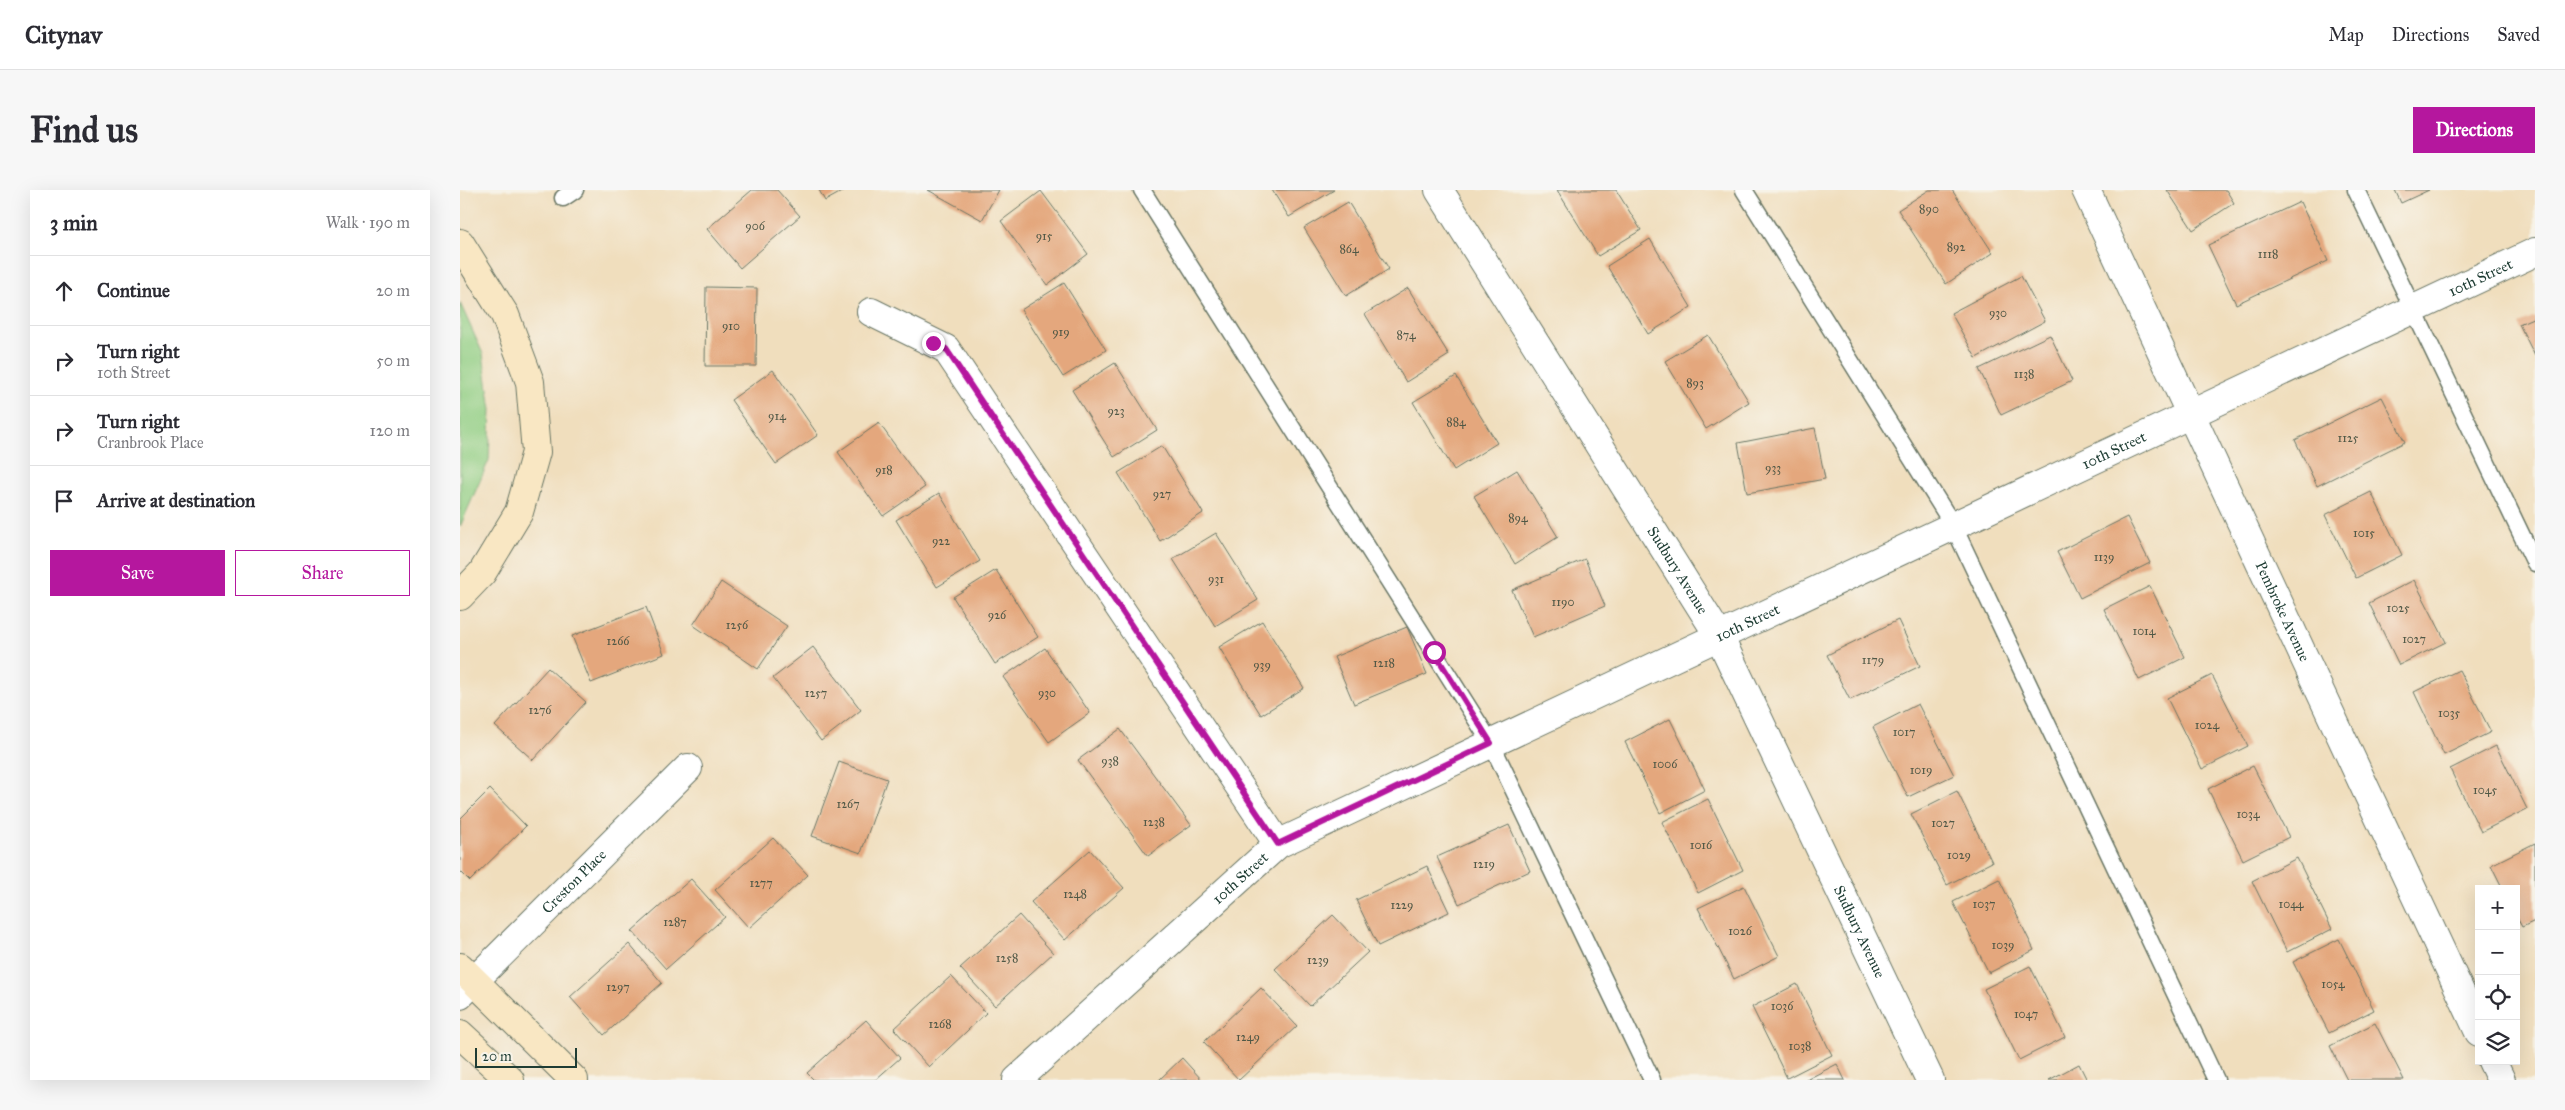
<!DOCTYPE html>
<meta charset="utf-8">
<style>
:root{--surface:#fff;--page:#f7f7f7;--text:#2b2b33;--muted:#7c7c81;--line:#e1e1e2;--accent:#b5179e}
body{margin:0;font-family:"IM FELL Great Primer",serif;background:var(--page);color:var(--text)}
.controls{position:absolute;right:15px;bottom:15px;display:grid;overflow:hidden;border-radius:0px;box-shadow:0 5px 20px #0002}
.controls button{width:45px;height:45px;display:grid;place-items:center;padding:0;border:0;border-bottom:1px solid var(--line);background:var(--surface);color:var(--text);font:25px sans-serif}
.scale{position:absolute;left:15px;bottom:12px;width:102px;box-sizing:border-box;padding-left:5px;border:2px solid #1f3d34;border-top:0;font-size:14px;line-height:18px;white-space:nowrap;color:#1f3d34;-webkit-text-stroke:4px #f7f3e8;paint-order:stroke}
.stop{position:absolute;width:15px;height:15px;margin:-11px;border:4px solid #b5179e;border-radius:50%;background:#fff}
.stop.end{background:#b5179e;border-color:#fff;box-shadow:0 1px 5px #0008}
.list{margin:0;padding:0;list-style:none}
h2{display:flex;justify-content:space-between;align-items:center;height:65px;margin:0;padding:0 20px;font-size:21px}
h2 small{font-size:16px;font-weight:400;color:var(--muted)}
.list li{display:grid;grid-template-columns:32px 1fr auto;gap:15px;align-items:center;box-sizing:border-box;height:70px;padding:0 20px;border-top:1px solid var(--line)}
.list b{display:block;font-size:19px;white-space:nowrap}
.list p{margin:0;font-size:16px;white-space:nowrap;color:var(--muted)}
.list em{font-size:16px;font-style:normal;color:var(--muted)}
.actions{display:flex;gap:10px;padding:15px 20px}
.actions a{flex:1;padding:11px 0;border:1px solid var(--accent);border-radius:0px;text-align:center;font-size:18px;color:var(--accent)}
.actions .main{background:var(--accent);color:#fff}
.icon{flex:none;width:28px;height:28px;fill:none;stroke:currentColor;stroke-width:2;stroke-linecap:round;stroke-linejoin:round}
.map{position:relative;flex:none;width:2075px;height:890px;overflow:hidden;border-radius:0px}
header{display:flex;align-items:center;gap:30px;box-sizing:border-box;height:70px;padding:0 25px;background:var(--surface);border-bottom:1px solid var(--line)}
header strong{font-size:24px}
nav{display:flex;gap:28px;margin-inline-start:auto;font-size:18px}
.intro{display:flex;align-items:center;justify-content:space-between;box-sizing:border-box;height:120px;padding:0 30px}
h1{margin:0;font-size:35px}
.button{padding:12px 22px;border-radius:0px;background:var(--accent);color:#fff;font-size:18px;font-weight:700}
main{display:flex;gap:30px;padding:0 30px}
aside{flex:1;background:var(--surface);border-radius:0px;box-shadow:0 5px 20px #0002}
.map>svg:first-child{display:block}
.green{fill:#90ce83;stroke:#58865c}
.building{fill:#e4a77d}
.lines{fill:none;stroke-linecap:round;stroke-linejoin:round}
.service-casing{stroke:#687564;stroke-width:19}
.minor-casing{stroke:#687564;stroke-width:30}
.secondary-casing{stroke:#687564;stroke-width:30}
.service{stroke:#fff;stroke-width:16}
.minor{stroke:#fff;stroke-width:28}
.secondary{stroke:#f9e7c3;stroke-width:28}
.route{stroke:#b5179e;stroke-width:6}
.labels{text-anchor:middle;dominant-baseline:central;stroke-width:4.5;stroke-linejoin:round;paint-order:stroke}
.number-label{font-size:12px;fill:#505846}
.street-label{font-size:15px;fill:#1f3d34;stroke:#f7f3e8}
</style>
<header>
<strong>Citynav</strong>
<nav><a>Map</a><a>Directions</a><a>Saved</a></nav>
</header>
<div class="intro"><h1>Find us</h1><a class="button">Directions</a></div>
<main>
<aside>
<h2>3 min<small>Walk · 190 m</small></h2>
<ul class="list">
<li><svg class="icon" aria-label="ahead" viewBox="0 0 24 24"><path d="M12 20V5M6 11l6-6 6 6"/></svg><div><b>Continue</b></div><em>20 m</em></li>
<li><svg class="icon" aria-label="right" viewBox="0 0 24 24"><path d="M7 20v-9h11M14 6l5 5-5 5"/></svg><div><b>Turn right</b><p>10th Street</p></div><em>50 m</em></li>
<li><svg class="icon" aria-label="right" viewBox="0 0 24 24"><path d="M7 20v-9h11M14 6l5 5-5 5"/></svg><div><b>Turn right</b><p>Cranbrook Place</p></div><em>120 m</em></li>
<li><svg class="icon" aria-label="arrive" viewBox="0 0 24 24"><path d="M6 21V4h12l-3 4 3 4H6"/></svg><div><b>Arrive at destination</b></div></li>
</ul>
<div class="actions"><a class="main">Save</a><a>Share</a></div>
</aside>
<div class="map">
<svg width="2075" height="890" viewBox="0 0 2075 890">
<rect width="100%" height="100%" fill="#f7f3e8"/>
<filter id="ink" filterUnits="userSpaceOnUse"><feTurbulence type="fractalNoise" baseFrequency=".02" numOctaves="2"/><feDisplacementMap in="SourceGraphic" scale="10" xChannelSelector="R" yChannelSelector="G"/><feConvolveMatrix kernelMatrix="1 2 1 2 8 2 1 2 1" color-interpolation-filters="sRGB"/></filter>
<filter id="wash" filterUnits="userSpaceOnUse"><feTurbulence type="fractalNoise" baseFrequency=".0096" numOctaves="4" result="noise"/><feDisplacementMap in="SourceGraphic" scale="20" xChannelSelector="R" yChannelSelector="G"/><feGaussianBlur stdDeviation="1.12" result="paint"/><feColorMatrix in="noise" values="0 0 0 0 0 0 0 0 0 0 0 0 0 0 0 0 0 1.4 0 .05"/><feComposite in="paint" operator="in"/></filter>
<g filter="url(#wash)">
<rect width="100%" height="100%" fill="#f0debd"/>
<polygon class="green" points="0,113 23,164 31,220 29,270 0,337"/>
<g id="blocks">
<g class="building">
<polygon points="292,0 317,0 340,26 280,78 247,39"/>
<polygon points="359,0 385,0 365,11"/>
<polygon points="468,0 539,0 522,30"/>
<polygon points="812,0 874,0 829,27"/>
<polygon points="1097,0 1156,0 1181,40 1138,66"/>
<polygon points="1469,0 1492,0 1533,63 1486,94 1438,20"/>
<polygon points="1707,0 1766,0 1774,13 1733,40"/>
<polygon points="1935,0 1969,0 1941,13"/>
<polygon points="581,1 628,64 587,95 541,31"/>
<polygon points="888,12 929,79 886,106 844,38"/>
<polygon points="1840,12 1868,71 1776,114 1748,55"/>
<polygon points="1190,49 1231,117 1188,144 1147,76"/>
<polygon points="1561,86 1585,131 1516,168 1491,123"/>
<polygon points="604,93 646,160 603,187 561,120"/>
<polygon points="246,97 297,98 296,176 245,176"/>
<polygon points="948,98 989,165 946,192 905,124"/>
<polygon points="2075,127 2075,166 2059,134"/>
<polygon points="1248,145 1289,212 1246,239 1205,171"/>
<polygon points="1590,145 1612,191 1541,225 1519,179"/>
<polygon points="655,173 697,240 654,267 612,200"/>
<polygon points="313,180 358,245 316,274 271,210"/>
<polygon points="996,186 1037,253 994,280 953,212"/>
<polygon points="1922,207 1945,252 1857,296 1835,250"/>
<polygon points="419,233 465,297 423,326 378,262"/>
<polygon points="1355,238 1365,289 1287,303 1278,253"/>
<polygon points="702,256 743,323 700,351 658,283"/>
<polygon points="1057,280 1098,347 1055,374 1014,306"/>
<polygon points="1911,302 1942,365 1896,388 1865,325"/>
<polygon points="479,303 520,371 477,397 436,330"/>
<polygon points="1667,327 1690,373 1620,408 1597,362"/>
<polygon points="756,343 798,410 755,436 713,369"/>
<polygon points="1125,369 1145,416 1073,447 1052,400"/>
<polygon points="536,380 578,447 535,474 493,407"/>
<polygon points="1954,390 1986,452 1939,475 1909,413"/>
<polygon points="261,392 327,436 298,479 233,435"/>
<polygon points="1690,396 1725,467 1679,490 1644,419"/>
<polygon points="186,417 204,464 131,493 112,446"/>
<polygon points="1438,430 1460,476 1390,510 1367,465"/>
<polygon points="802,431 844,498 801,525 759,457"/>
<polygon points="947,437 967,484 894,514 874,467"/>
<polygon points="353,457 401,520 361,551 313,488"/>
<polygon points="585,458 630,523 589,552 543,487"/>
<polygon points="88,478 126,512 73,570 35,536"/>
<polygon points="1999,480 2031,542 1984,565 1954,502"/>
<polygon points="1752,485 1788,556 1742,579 1707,508"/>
<polygon points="1458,514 1494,585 1448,607 1413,537"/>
<polygon points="1210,529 1245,600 1200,623 1165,552"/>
<polygon points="660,539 731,635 688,666 618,570"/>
<polygon points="2036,556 2067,619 2021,642 1990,579"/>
<polygon points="379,572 427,589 401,663 352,646"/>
<polygon points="1793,576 1829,647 1783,670 1748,599"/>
<polygon points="30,599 66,636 10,691 0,681 0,629"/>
<polygon points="1497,601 1532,672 1487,695 1451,624"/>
<polygon points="1248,609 1283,680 1238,703 1202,632"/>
<polygon points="1049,635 1070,681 999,714 977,667"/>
<polygon points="313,648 348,685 289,738 255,700"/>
<polygon points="2075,653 2075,731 2062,737 2056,726 2056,699 2043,699 2031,675"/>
<polygon points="630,660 664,698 605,750 571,712"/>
<polygon points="1837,668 1872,739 1827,762 1792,691"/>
<polygon points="967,676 989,722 918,756 896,710"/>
<polygon points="231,689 265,727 206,779 172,741"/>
<polygon points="1539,689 1574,760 1529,783 1493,712"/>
<polygon points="1284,696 1319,766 1274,789 1238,718"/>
<polygon points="559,725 593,763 535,816 500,778"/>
<polygon points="873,725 908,762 850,816 815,779"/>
<polygon points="1879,749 1914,820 1869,843 1833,772"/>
<polygon points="169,754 202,793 144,845 110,807"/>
<polygon points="1570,776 1605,847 1559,870 1524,799"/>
<polygon points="491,786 526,823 469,877 434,839"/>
<polygon points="1337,794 1372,865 1327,888 1292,817"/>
<polygon points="801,798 837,836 779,890 744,852"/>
<polygon points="406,830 440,868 415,890 354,890 347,883"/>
<polygon points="1915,833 1944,890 1887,890 1870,856"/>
<polygon points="722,868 742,890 699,890"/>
<polygon points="1377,874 1385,890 1346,890"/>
<polygon points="1619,874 1627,890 1589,890"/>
</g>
</g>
</g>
<g filter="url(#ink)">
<use href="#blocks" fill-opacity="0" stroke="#687564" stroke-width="1"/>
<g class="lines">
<defs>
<g id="service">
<polyline points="682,0 1031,553 1192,890"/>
<polyline points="1284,0 1493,335 1756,890"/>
<polyline points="1896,0 2075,373"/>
<polyline points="103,8 115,0"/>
</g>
<g id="minor">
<path id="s1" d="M979 0 1259 446 1470 890"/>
<path id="s2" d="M1626 0 2019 842"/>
<polyline points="411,122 486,159 818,654"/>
<path id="s3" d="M0 805 228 578"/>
<polyline points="2032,871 2041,890"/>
<path id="s4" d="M557 890 818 654 2075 62"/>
</g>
<g id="secondary">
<polyline points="0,53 45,125 70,192 76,262 59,322 22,383 0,406"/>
<polyline points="0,777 114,890"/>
<polyline points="0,844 50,890"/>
</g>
</defs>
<use href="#service" class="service-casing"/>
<use href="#minor" class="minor-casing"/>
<use href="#secondary" class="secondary-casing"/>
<use href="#service" class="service"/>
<use href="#minor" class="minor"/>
<use href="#secondary" class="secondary"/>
</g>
</g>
<g class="lines" filter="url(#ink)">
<polyline class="route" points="473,153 486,159 818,654 1031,553 974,462"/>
</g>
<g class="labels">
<g class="number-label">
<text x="1469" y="19">890</text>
<text x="295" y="36">906</text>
<text x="584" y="46">915</text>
<text x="1496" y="57">892</text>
<text x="889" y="59">864</text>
<text x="1808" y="64">1118</text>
<text x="1538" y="123">930</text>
<text x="271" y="136">910</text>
<text x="601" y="142">919</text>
<text x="946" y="145">874</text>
<text x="1564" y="184">1138</text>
<text x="1235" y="193">893</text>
<text x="656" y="221">923</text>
<text x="317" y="226">914</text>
<text x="996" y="232">884</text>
<text x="1888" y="248">1125</text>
<text x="1313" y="278">933</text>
<text x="424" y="280">918</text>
<text x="702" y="304">927</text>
<text x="1058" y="328">894</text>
<text x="1904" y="343">1015</text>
<text x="481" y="351">922</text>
<text x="1644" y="367">1139</text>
<text x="756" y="389">931</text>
<text x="1103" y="412">1190</text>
<text x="1938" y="418">1025</text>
<text x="537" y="425">926</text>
<text x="277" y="435">1256</text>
<text x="1684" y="441">1014</text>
<text x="1954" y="449">1027</text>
<text x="158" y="451">1266</text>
<text x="1413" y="470">1179</text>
<text x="924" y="473">1218</text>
<text x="802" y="475">939</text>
<text x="356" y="503">1257</text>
<text x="587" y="503">930</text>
<text x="80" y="520">1276</text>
<text x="1989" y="523">1035</text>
<text x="1747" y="535">1024</text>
<text x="1444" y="542">1017</text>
<text x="650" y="571">938</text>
<text x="1205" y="574">1006</text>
<text x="1461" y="580">1019</text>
<text x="2025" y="600">1045</text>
<text x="388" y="614">1267</text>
<text x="1788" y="624">1034</text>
<text x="694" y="632">1238</text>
<text x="1483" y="633">1027</text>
<text x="1241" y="655">1016</text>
<text x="1499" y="665">1029</text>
<text x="1024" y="674">1219</text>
<text x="301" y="693">1277</text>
<text x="615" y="704">1248</text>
<text x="1524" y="714">1037</text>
<text x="1831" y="714">1044</text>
<text x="942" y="715">1229</text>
<text x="215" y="732">1287</text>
<text x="1280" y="741">1026</text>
<text x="1543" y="755">1039</text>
<text x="547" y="768">1258</text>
<text x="858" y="770">1239</text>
<text x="1873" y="794">1054</text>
<text x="158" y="797">1297</text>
<text x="1322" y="816">1036</text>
<text x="1566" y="824">1047</text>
<text x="480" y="834">1268</text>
<text x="788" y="847">1249</text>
<text x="1340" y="856">1038</text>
</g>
<g class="street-label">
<text stroke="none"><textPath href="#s4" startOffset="1681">10th Street</textPath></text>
<text stroke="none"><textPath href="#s4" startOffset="1276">10th Street</textPath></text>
<text stroke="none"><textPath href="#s1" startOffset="449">Sudbury Avenue</textPath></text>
<text stroke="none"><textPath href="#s2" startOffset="465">Pembroke Avenue</textPath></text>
<text stroke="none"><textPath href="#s4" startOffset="871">10th Street</textPath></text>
<text stroke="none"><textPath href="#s4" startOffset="301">10th Street</textPath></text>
<text stroke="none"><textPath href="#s3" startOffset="161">Creston Place</textPath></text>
<text stroke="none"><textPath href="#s1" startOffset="854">Sudbury Avenue</textPath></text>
</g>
</g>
</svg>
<div class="controls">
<button>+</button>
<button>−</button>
<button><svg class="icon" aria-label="locate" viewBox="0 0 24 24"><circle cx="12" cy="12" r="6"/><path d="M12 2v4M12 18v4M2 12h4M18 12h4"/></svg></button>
<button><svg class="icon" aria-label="layers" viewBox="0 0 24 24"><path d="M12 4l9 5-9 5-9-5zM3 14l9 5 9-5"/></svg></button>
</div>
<div class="scale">20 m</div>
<div class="stop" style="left:974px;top:462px"></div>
<div class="stop end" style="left:473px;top:153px"></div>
</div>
</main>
